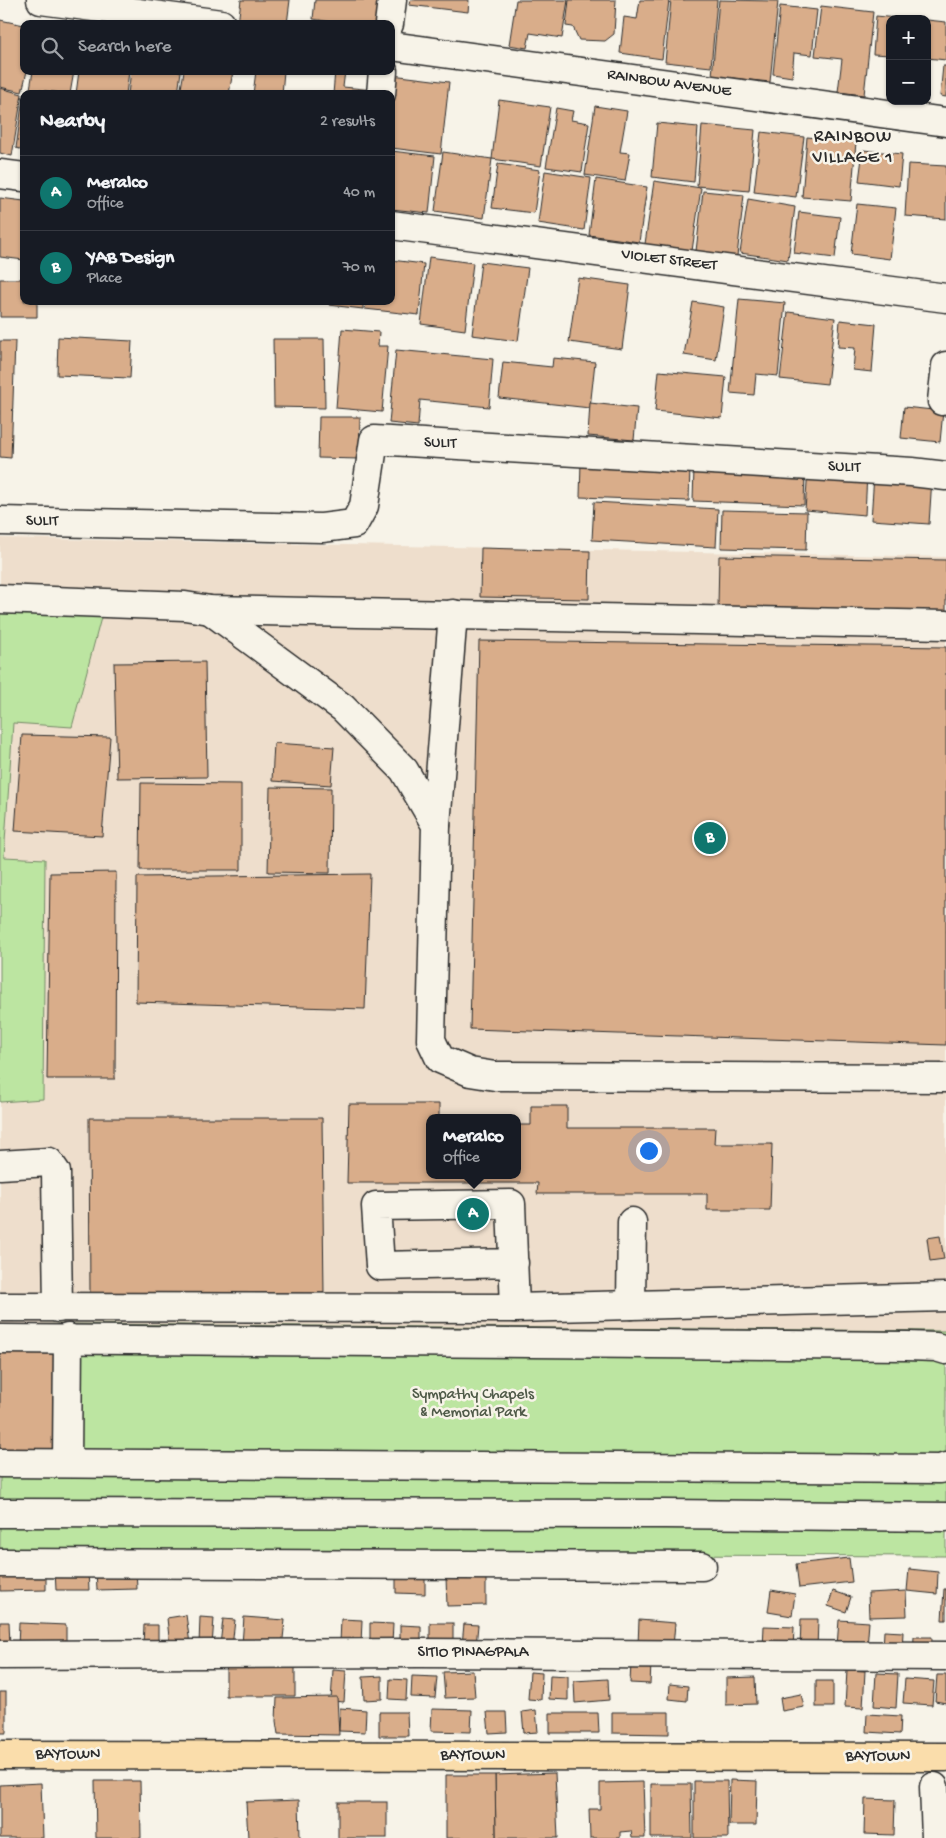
<!DOCTYPE html>
<meta charset="utf-8">
<style>
:root{--surface:#171b24;--page:#20242c;--text:#f1f3f6;--muted:#9ea1a6;--line:#363941;--accent:#0f766e}
body{margin:0;font-family:"Gochi Hand",sans-serif;background:var(--page);color:var(--text)}
.controls{position:absolute;right:15px;top:15px;display:grid;overflow:hidden;border-radius:10px;box-shadow:0 1px 4px #0004}
.controls button{width:45px;height:45px;display:grid;place-items:center;padding:0;border:0;border-bottom:1px solid var(--line);background:var(--surface);color:var(--text);font:25px sans-serif}
.you{position:absolute;left:648px;top:1150px;width:18px;height:18px;margin:-12px;border:4px solid #fff;border-radius:50%;background:#1a73e8;box-shadow:0 0 0 8px #1a73e833}
.badge{display:grid;place-items:center;width:32px;height:32px;border-radius:50%;background:var(--accent);color:#fff;font-size:16px;font-weight:700}
.pin{position:absolute;translate:-50% -50%;border:2px solid #fff;box-shadow:0 1px 5px #0006}
.popup{position:absolute;left:426px;top:1114px;width:95px;height:65px;box-sizing:border-box;display:grid;place-content:center;border-radius:10px;background:var(--surface);filter:drop-shadow(0 1px 4px #0005);font-size:16px;white-space:nowrap;color:var(--muted)}
.popup b{font-size:19px;color:var(--text)}
.popup::after{content:'';position:absolute;left:50%;top:100%;margin-left:-10px;border:10px solid transparent;border-top-color:var(--surface)}
.list{margin:0;padding:0;list-style:none}
h2{display:flex;justify-content:space-between;align-items:center;height:65px;margin:0;padding:0 20px;font-size:21px}
h2 small{font-size:16px;font-weight:400;color:var(--muted)}
.list li{display:grid;grid-template-columns:32px 1fr auto;gap:15px;align-items:center;box-sizing:border-box;height:75px;padding:0 20px;border-top:1px solid var(--line)}
.list b{display:block;font-size:19px;white-space:nowrap}
.list p{margin:0;font-size:16px;white-space:nowrap;color:var(--muted)}
.list em{font-size:16px;font-style:normal;color:var(--muted)}
.icon{flex:none;width:28px;height:28px;fill:none;stroke:currentColor;stroke-width:2;stroke-linecap:round;stroke-linejoin:round}
.map{position:relative;flex:none;width:946px;height:1838px;overflow:hidden}
.search{position:absolute;background:var(--surface);box-shadow:0 1px 4px #0004;left:20px;top:20px;width:375px;height:55px;display:flex;align-items:center;gap:12px;box-sizing:border-box;padding:0 18px;border-radius:10px;color:var(--muted);font-size:19px}
.panel{position:absolute;background:var(--surface);box-shadow:0 1px 4px #0004;left:20px;top:90px;width:375px;height:215px;border-radius:10px}
.map>svg:first-child{display:block}
.built{fill:#eedecc;fill-rule:evenodd}
.green{fill:#bce5a1;stroke:#748866}
.building{fill:#d9ad8a;stroke:#2b2b2b}
.lines{fill:none;stroke-linecap:round;stroke-linejoin:round}
.minor-casing{stroke:#2b2b2b;stroke-width:31}
.major-casing{stroke:#2b2b2b;stroke-width:31}
.minor{stroke:#f7f3e8;stroke-width:28}
.major{stroke:#faddab;stroke-width:28}
.labels{text-anchor:middle;dominant-baseline:central;stroke-width:5;stroke-linejoin:round;paint-order:stroke}
.street-label{font-size:16px;fill:#2b2b2b;stroke:#f7f3e8}
.park-label{font-size:16px;fill:#4f5a48;stroke:#f7f3e8}
.neighbourhood-label{font-size:18px;letter-spacing:1px;fill:#2b2b2b;stroke:#f7f3e8}
</style>
<div class="map">
<svg width="946" height="1838" viewBox="0 0 946 1838">
<rect width="100%" height="100%" fill="#f7f3e8"/>
<filter id="ink" filterUnits="userSpaceOnUse"><feTurbulence type="fractalNoise" baseFrequency=".02" numOctaves="2"/><feDisplacementMap in="SourceGraphic" scale="10" xChannelSelector="R" yChannelSelector="G"/><feConvolveMatrix kernelMatrix="1 2 1 2 8 2 1 2 1" color-interpolation-filters="sRGB"/></filter>
<g filter="url(#ink)">
<path class="built" d="M0 538 946 557V1331L0 1325V1102L43 1099 45 860 4 857 13 723 0 612ZM429 1118H517V1175H429Z"/>
<g class="green">
<polygon points="0,612 102,614 72,727 13,723 4,857 45,859 43,1099 0,1102"/>
<polygon points="70,1324 946,1331 946,1556 0,1553 0,1325"/>
</g>
<g class="building">
<polygon points="241,0 290,0 287,24 238,24"/>
<polygon points="315,0 390,0 386,24 344,24 313,19"/>
<polygon points="410,0 469,0 468,12 409,5"/>
<polygon points="516,0 568,0 562,38 530,33 527,48 509,45"/>
<polygon points="569,0 616,0 614,34 605,41 579,40 573,27 566,26"/>
<polygon points="640,0 669,0 662,59 620,53 624,17 637,19"/>
<polygon points="671,0 717,0 711,67 665,62"/>
<polygon points="719,0 778,1 770,82 712,76"/>
<polygon points="780,6 817,10 812,55 794,53 792,77 773,74"/>
<polygon points="821,6 873,12 864,95 838,92 842,59 815,56"/>
<polygon points="876,16 907,19 890,19 890,55 873,54"/>
<polygon points="0,20 24,25 24,71 27,71 22,92 0,87"/>
<polygon points="927,20 946,22 946,60 927,58"/>
<polygon points="943,66 946,66 946,97 940,96"/>
<polygon points="33,71 74,71 70,94 30,89"/>
<polygon points="79,71 129,71 126,94 76,94"/>
<polygon points="131,71 181,71 178,94 128,94"/>
<polygon points="184,71 233,71 229,94 180,94"/>
<polygon points="256,71 284,71 282,94 253,94"/>
<polygon points="335,71 345,71 343,87 374,90 374,94 333,94"/>
<polygon points="392,75 449,82 441,154 391,148"/>
<polygon points="0,88 22,94 12,156 0,153"/>
<polygon points="23,98 24,98 24,150 16,148"/>
<polygon points="499,100 550,107 541,166 492,159"/>
<polygon points="595,106 627,111 620,152 630,153 625,181 585,175"/>
<polygon points="556,108 573,111 571,120 589,123 582,172 546,167"/>
<polygon points="657,123 698,127 694,182 652,177"/>
<polygon points="702,125 755,130 749,191 697,186"/>
<polygon points="761,132 804,137 796,197 754,192"/>
<polygon points="807,137 856,142 851,201 802,197"/>
<polygon points="863,150 902,154 899,186 859,181"/>
<polygon points="391,151 435,156 429,213 391,209"/>
<polygon points="443,152 492,159 484,218 435,211"/>
<polygon points="498,164 540,170 534,213 492,208"/>
<polygon points="908,164 946,166 946,219 905,216"/>
<polygon points="545,171 591,178 584,230 538,223"/>
<polygon points="596,179 647,187 639,242 589,235"/>
<polygon points="654,181 701,188 692,251 645,244"/>
<polygon points="703,191 744,195 737,256 696,251"/>
<polygon points="0,198 24,201 24,260 0,257"/>
<polygon points="748,199 795,207 788,260 740,253"/>
<polygon points="857,204 896,208 890,259 851,254"/>
<polygon points="799,212 840,217 835,258 794,253"/>
<polygon points="429,257 473,263 465,330 421,324"/>
<polygon points="391,260 424,264 419,315 365,309 366,301 391,301"/>
<polygon points="481,262 528,268 518,341 472,335"/>
<polygon points="578,278 630,285 622,349 569,342"/>
<polygon points="0,279 24,279 24,301 37,301 37,317 0,317"/>
<polygon points="739,299 785,303 778,376 756,374 754,395 730,393"/>
<polygon points="330,301 363,301 363,309 329,305"/>
<polygon points="693,302 724,307 716,360 684,355"/>
<polygon points="788,312 835,318 827,384 780,379"/>
<polygon points="840,320 876,324 872,372 853,370 855,348 838,347"/>
<polygon points="342,329 379,332 378,346 388,346 382,412 336,408"/>
<polygon points="58,337 132,341 130,378 57,375"/>
<polygon points="273,339 324,339 325,408 274,407"/>
<polygon points="0,341 15,341 11,458 0,457"/>
<polygon points="396,350 493,359 489,407 420,400 418,426 389,423"/>
<polygon points="553,358 595,362 590,408 499,398 503,362 552,367"/>
<polygon points="659,371 726,377 722,418 655,411"/>
<polygon points="590,403 637,408 634,440 588,436"/>
<polygon points="904,407 943,411 940,442 901,438"/>
<polygon points="319,417 360,417 359,459 318,458"/>
<polygon points="581,462 690,466 689,501 580,497"/>
<polygon points="694,468 805,471 804,505 693,501"/>
<polygon points="808,469 867,473 865,515 805,510"/>
<polygon points="874,475 932,478 929,524 871,520"/>
<polygon points="594,502 718,509 716,547 592,540"/>
<polygon points="722,510 807,512 806,550 721,548"/>
<polygon points="481,548 590,551 589,599 480,597"/>
<polygon points="719,556 946,560 946,612 718,607"/>
<polygon points="479,641 946,647 946,1045 470,1029"/>
<polygon points="205,662 207,777 117,778 114,663"/>
<polygon points="22,735 110,737 102,836 15,831"/>
<polygon points="274,743 334,747 331,785 272,781"/>
<polygon points="141,783 241,784 241,870 140,870"/>
<polygon points="270,787 331,788 330,873 268,872"/>
<polygon points="116,872 115,1079 47,1079 50,873"/>
<polygon points="370,874 365,1009 136,1002 137,877"/>
<polygon points="349,1104 439,1104 439,1118 429,1118 429,1175 517,1175 517,1125 531,1125 531,1106 567,1106 567,1128 715,1128 714,1144 772,1144 770,1210 707,1210 707,1194 537,1194 538,1183 347,1183"/>
<polygon points="89,1118 322,1118 324,1296 90,1296"/>
<polygon points="940,1236 944,1259 930,1261 927,1238"/>
<polygon points="0,1347 56,1348 56,1452 0,1451"/>
<polygon points="849,1558 852,1582 799,1588 796,1564"/>
<polygon points="136,1567 137,1589 97,1590 96,1569"/>
<polygon points="909,1569 938,1572 937,1594 907,1591"/>
<polygon points="55,1570 88,1570 89,1590 56,1590"/>
<polygon points="46,1572 46,1590 0,1591 0,1574"/>
<polygon points="396,1576 425,1577 425,1594 396,1593"/>
<polygon points="446,1577 486,1577 486,1605 447,1606"/>
<polygon points="944,1589 946,1589 946,1620 942,1620"/>
<polygon points="771,1590 795,1594 792,1616 768,1612"/>
<polygon points="833,1591 851,1597 846,1612 828,1606"/>
<polygon points="906,1591 907,1616 869,1617 868,1593"/>
<polygon points="186,1615 190,1644 170,1647 167,1618"/>
<polygon points="200,1617 214,1618 212,1646 199,1645"/>
<polygon points="244,1617 285,1620 282,1648 242,1645"/>
<polygon points="223,1619 235,1620 232,1647 220,1645"/>
<polygon points="341,1619 362,1620 361,1644 340,1643"/>
<polygon points="801,1619 818,1619 817,1650 800,1650"/>
<polygon points="639,1620 675,1623 673,1647 638,1645"/>
<polygon points="839,1620 869,1622 867,1648 837,1646"/>
<polygon points="0,1622 9,1622 10,1645 0,1645"/>
<polygon points="19,1623 66,1625 66,1649 18,1647"/>
<polygon points="370,1623 393,1624 392,1644 370,1644"/>
<rect x="430" y="1623" width="23" height="21"/>
<polygon points="464,1624 478,1625 476,1646 462,1645"/>
<polygon points="144,1625 158,1625 158,1646 143,1646"/>
<polygon points="400,1625 421,1626 421,1646 400,1646"/>
<polygon points="764,1626 794,1627 793,1651 763,1649"/>
<polygon points="884,1631 903,1632 902,1651 883,1649"/>
<polygon points="914,1637 932,1637 931,1654 913,1653"/>
<polygon points="631,1663 651,1664 650,1684 630,1683"/>
<polygon points="226,1665 295,1666 295,1696 226,1696"/>
<polygon points="333,1670 346,1671 344,1702 331,1701"/>
<polygon points="847,1670 865,1671 863,1708 845,1707"/>
<polygon points="473,1671 475,1697 445,1698 443,1672"/>
<polygon points="530,1672 542,1673 541,1700 528,1699"/>
<polygon points="876,1673 898,1674 896,1708 874,1706"/>
<polygon points="550,1675 568,1676 568,1700 549,1699"/>
<polygon points="937,1675 946,1675 946,1703 935,1701"/>
<polygon points="382,1676 382,1699 364,1700 363,1677"/>
<polygon points="412,1676 437,1677 435,1698 411,1697"/>
<polygon points="755,1677 756,1704 726,1705 726,1678"/>
<polygon points="390,1679 407,1680 406,1700 389,1699"/>
<polygon points="608,1679 609,1700 575,1703 574,1681"/>
<polygon points="905,1679 934,1681 932,1705 903,1703"/>
<rect x="816" y="1681" width="17" height="26"/>
<polygon points="670,1684 688,1686 687,1701 669,1699"/>
<rect x="0" y="1692" width="6" height="41"/>
<polygon points="801,1694 804,1707 782,1711 780,1698"/>
<polygon points="337,1697 339,1735 278,1734 276,1721 277,1698"/>
<polygon points="340,1708 366,1710 365,1732 339,1731"/>
<polygon points="432,1709 472,1710 471,1732 431,1731"/>
<polygon points="536,1710 538,1732 524,1733 522,1712"/>
<polygon points="379,1712 407,1712 408,1736 379,1736"/>
<polygon points="487,1712 506,1712 507,1732 489,1733"/>
<polygon points="612,1712 669,1712 669,1734 612,1733"/>
<polygon points="550,1713 598,1713 599,1733 550,1733"/>
<polygon points="867,1714 901,1716 900,1734 866,1732"/>
<polygon points="555,1773 558,1838 496,1838 495,1775"/>
<polygon points="446,1775 495,1775 496,1838 446,1838"/>
<polygon points="730,1780 757,1781 756,1825 729,1825"/>
<polygon points="95,1781 140,1781 141,1838 96,1838"/>
<polygon points="694,1781 727,1781 728,1838 694,1838"/>
<polygon points="643,1782 645,1838 632,1838 631,1831 620,1832 620,1838 590,1838 589,1809 600,1809 600,1783"/>
<polygon points="41,1783 43,1838 0,1838 0,1785"/>
<polygon points="651,1784 691,1784 692,1838 651,1838"/>
<polygon points="865,1799 895,1800 894,1835 864,1834"/>
<polygon points="299,1800 300,1838 248,1838 246,1802"/>
<rect x="338" y="1802" width="49" height="36"/>
</g>
<g class="lines">
<defs>
<g id="minor">
<polyline points="41,0 221,24"/>
<polyline points="389,24 392,0"/>
<polyline points="391,46 946,122"/>
<polyline points="381,94 383,71"/>
<polyline points="0,174 24,177"/>
<polyline points="391,225 946,298"/>
<polyline points="942,401 946,366"/>
<polyline points="0,521 322,528 354,524 364,506 374,440 912,472 946,476"/>
<polyline points="0,599 185,606 210,610 946,625"/>
<polyline points="210,610 343,708 404,770 436,825 431,1040 440,1059 470,1072 495,1076 946,1078"/>
<polyline points="436,825 453,614"/>
<polyline points="0,1165 49,1162 56,1172 58,1308"/>
<polyline points="514,1263 380,1266 376,1206 511,1204 515,1308"/>
<polyline points="631,1305 632,1222"/>
<polyline points="0,1307 515,1308 946,1297"/>
<polyline points="0,1339 907,1346 936,1347 946,1350"/>
<polyline points="67,1462 68,1338"/>
<polyline points="0,1463 940,1469 946,1467"/>
<polyline points="0,1513 665,1514 946,1517"/>
<polyline points="0,1563 702,1566"/>
<polyline points="0,1655 420,1653 946,1656"/>
<polyline points="934,1787 936,1838"/>
</g>
<polyline id="major" points="0,1755 946,1757"/>
</defs>
<use href="#minor" class="minor-casing"/>
<use href="#major" class="major-casing"/>
<use href="#minor" class="minor"/>
<use href="#major" class="major"/>
</g>
</g>
<g class="labels">
<g class="street-label">
<text transform="translate(669 84) rotate(8)">RAINBOW AVENUE</text>
<text transform="translate(669 261) rotate(7)">VIOLET STREET</text>
<text transform="translate(440 444) rotate(3)">SULIT</text>
<text transform="translate(844 468) rotate(3)">SULIT</text>
<text transform="translate(42 522) rotate(1)">SULIT</text>
<text x="473" y="1653">SITIO PINAGPALA</text>
<text x="68" y="1755">BAYTOWN</text>
<text x="473" y="1756">BAYTOWN</text>
<text x="878" y="1757">BAYTOWN</text>
</g>
<g class="park-label">
<text x="473" y="1395">Sympathy Chapels<tspan x="473" dy="18">&amp; Memorial Park</tspan></text>
</g>
<g class="neighbourhood-label">
<text x="853" y="137">RAINBOW<tspan x="853" dy="21">VILLAGE 1</tspan></text>
</g>
</g>
</svg>
<div class="controls">
<button>+</button>
<button>−</button>
</div>
<div class="you"></div>
<div class="pin badge" style="left:473px;top:1214px">A</div>
<div class="popup"><b>Meralco</b>Office</div>
<div class="pin badge" style="left:710px;top:838px">B</div>
<div class="search"><svg class="icon" aria-label="search" viewBox="0 0 24 24"><circle cx="10" cy="10" r="6"/><path d="M15 15l6 6"/></svg>Search here</div>
<section class="panel">
<h2>Nearby<small>2 results</small></h2>
<ul class="list">
<li><span class="badge">A</span><div><b>Meralco</b><p>Office</p></div><em>40 m</em></li>
<li><span class="badge">B</span><div><b>YAB Design</b><p>Place</p></div><em>70 m</em></li>
</ul>
</section>
</div>
